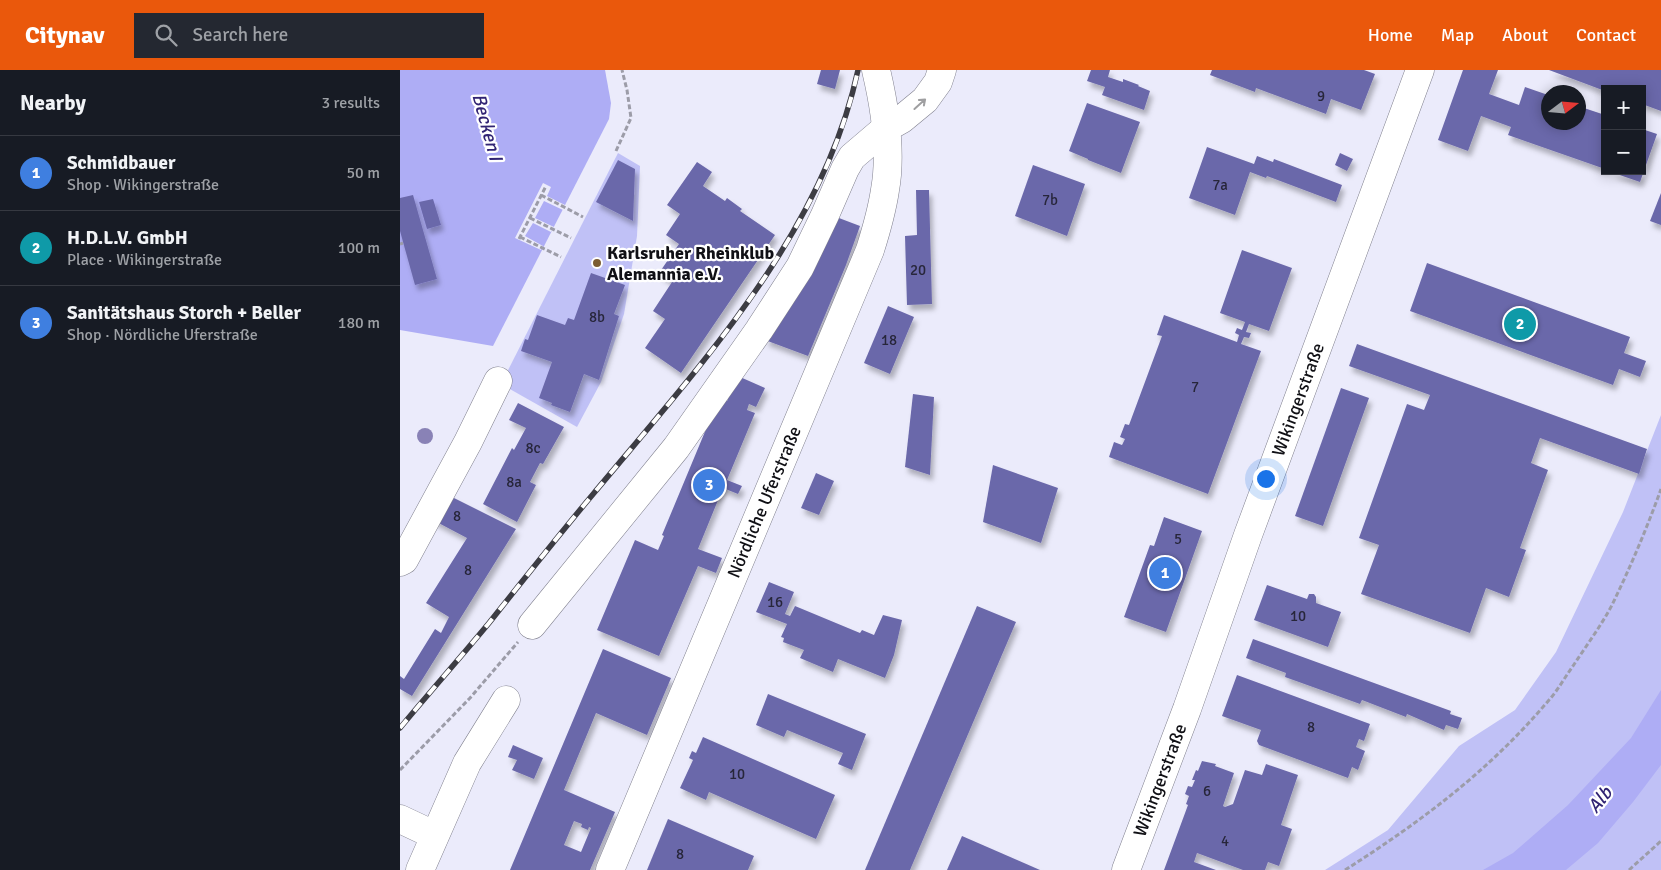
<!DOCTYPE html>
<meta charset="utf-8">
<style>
:root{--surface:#171b24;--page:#242831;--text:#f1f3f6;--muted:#9ea1a6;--line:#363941;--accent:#ea580c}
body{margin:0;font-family:Signika,sans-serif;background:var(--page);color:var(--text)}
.controls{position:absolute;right:15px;top:15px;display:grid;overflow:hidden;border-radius:0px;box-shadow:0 2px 12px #0003}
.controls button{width:45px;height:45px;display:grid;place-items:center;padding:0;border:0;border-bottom:1px solid var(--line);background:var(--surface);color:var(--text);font:25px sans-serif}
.compass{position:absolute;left:1141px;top:15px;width:45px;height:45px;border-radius:50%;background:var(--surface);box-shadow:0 2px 12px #0003;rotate:74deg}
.you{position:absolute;left:865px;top:408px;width:18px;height:18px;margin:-12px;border:4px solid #fff;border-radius:50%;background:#1a73e8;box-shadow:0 0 0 8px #1a73e833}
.badge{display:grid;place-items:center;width:32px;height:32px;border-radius:50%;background:var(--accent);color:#fff;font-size:16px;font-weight:700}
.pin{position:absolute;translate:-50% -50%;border:2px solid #fff;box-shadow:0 1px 5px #0006}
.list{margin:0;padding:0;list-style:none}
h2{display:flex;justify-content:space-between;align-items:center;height:65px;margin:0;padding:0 20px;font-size:21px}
h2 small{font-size:16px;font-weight:400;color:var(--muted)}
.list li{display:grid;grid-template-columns:32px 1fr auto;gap:15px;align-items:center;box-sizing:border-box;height:75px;padding:0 20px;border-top:1px solid var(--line)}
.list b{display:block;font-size:19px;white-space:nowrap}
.list p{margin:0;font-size:16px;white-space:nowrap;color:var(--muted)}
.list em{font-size:16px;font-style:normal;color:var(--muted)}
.icon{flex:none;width:28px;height:28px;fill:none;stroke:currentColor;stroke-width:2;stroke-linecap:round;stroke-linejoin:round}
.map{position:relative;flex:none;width:1261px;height:800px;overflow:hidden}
header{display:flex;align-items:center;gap:30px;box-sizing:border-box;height:70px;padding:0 25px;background:var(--accent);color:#fff}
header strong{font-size:24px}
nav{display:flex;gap:28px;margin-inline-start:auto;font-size:18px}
.search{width:350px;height:45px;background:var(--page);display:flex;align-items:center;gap:12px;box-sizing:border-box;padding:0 18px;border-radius:0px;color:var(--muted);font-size:19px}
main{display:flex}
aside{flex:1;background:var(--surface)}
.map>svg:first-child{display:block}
.green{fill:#c0c1f6}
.water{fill:#aeadf5}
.pier{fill:#ebebfb}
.building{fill:#6b68aa;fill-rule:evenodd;filter:url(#shadow)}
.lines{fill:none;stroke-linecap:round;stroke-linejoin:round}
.minor-casing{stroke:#80808e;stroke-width:29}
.path{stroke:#9c9ca8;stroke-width:3;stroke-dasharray:5 2.5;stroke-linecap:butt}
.minor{stroke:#fff;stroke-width:28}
.rail-casing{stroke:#3c3c43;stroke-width:5.5}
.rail{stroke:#fff;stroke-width:4;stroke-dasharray:11;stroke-linecap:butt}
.tree{fill:#8982b6}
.oneway{stroke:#9f9fa1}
.poi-dot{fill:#7c5d32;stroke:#fff;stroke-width:2}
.labels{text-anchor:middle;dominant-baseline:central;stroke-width:4.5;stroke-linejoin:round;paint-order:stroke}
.number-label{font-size:15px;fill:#27263a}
.poi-label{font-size:18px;font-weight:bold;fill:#101015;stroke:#fff;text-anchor:start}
.street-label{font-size:18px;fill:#101015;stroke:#fff}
.water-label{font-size:19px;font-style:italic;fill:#302373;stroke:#fff}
</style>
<header>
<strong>Citynav</strong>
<div class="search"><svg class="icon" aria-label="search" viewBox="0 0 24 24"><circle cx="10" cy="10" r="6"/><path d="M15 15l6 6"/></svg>Search here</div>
<nav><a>Home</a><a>Map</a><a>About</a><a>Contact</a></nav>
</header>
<main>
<aside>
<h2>Nearby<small>3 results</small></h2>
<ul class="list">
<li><span class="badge" style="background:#3f7fe0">1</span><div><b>Schmidbauer</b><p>Shop · Wikingerstraße</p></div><em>50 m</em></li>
<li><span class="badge" style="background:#0f9aa8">2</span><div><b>H.D.L.V. GmbH</b><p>Place · Wikingerstraße</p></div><em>100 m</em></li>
<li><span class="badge" style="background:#3f7fe0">3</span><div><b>Sanitätshaus Storch + Beller</b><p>Shop · Nördliche Uferstraße</p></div><em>180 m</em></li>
</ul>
</aside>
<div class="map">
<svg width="1261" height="800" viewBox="0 0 1261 800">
<defs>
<filter id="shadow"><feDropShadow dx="3" dy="5.5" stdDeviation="2.5" flood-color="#0004"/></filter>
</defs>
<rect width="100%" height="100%" fill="#ebebfb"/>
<g class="green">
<polygon points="218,83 240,96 237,166 224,244 201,312 177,357 101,314"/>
<polygon points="1261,345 1261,800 925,800 988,760 1059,676 1115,640 1156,582 1223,442"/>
</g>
<g class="water">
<polygon points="0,0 205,0 211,33 209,49 93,276 0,260"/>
<polygon points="1261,620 1261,695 1233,732 1198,773 1166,800 1083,800 1113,783 1168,735 1231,668"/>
</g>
<polygon class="pier" points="143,113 151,117 147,126 165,135 163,140 144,131 135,148 154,157 151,162 133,153 125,166 143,176 141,180 115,168"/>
<g class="building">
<polygon points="421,0 440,0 435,19 417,14"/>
<polygon points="691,0 710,0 708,7 723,12 723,9 739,15 738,16 750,21 744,40 702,25 705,17 687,11"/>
<polygon points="812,0 964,0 975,4 961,40 931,29 926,44 856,18 855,22 810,5"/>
<polygon points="1063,0 1098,0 1089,24 1119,35 1125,17 1148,25 1148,52 1178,52 1178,36 1205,45 1205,99 1108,65 1111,57 1081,46 1068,81 1038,70"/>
<polygon points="1149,0 1261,0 1261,41 1242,34 1242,19 1205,19 1205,21"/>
<polygon points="687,33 740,52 721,103 688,90 688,89 669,81"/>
<polygon points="1242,59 1257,64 1240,112 1211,102 1242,101"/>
<polygon points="807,77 854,94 857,86 873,92 874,89 942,115 936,132 867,106 866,108 850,102 835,145 789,128"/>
<polygon points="940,83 953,89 947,101 935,95"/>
<polygon points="218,90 235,99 233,151 196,132"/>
<polygon points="297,92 312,102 303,116 325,131 327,128 342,139 340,141 375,165 281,303 245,278 265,249 253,241 272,212 259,203 279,174 266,165 280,144 267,135"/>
<polygon points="633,95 685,114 667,166 615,146"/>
<polygon points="516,120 529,120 532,234 507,235 505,166 517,165"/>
<polygon points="1261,123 1261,155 1250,151"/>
<polygon points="13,125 37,209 15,215 0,161 0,128"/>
<polygon points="33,129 41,155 27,159 19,132"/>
<polygon points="431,145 460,156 446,195 408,286 365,270"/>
<polygon points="842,180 892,198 869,261 849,254 846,262 851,263 849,268 844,267 841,274 861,281 808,424 709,387 714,372 722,375 725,369 720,367 725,354 729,355 762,266 757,265 764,245 837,272 839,265 835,263 837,258 842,260 845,252 820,243"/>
<polygon points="1027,193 1230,267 1224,283 1246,291 1240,307 1219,299 1213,315 1010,241"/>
<polygon points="191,203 225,215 214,244 219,246 199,310 184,304 170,342 151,335 152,333 139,328 152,292 121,281 125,269 128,270 137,245 165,255 168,248 174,250"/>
<polygon points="488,236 514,247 490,304 464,293"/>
<polygon points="957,274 1247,379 1239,404 1140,368 1131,393 1148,400 1120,478 1126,480 1109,527 1086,518 1070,563 961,524 979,475 959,468 1007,334 1024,340 1030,325 949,296"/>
<polygon points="331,303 365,318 356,337 349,334 347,340 355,343 327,410 342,416 338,424 323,418 298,479 322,488 316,503 298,496 259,586 197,560 235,470 258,480 264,466 262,465 319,328 327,331 334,314"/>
<polygon points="941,318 969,328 923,456 895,446"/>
<polygon points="513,324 534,327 530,405 505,397"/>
<polygon points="118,333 164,357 143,394 140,393 130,412 136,415 117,452 83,434 112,378 114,380 126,358 109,350"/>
<polygon points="593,395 658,418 641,473 583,452"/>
<polygon points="416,403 434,411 419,445 401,438"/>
<polygon points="44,423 116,459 12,626 0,619 0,606 4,609 35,559 41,563 49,547 26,533 67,468 31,449"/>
<polygon points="764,447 802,461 766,562 724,547 750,475 754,476"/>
<polygon points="369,512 394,522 385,544 390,546 395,536 460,563 462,560 474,565 483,545 502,550 494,585 485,608 438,589 433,602 400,588 404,580 383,572 384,568 381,567 387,554 356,542"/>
<polygon points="867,515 907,529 909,524 914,524 916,527 916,533 941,542 928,577 854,550"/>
<polygon points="577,536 616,552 510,800 465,800"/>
<polygon points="853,569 1051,641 1050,644 1062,648 1058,659 1046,655 1044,660 1007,644 1006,647 962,630 960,634 885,607 886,603 846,588"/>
<path d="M203 579 271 608 247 665 196 643 164 720 215 742 190 800H110ZM174 751 182 754 181 757 188 760 189 757 191 758 181 782 164 775Z"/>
<polygon points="837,605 970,654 964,671 959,669 956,677 965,681 958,700 952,697 948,708 859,675 857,671 861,660 822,646"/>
<polygon points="368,624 466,664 452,700 438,694 443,683 387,660 384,667 356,655"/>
<polygon points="303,667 435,725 416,769 309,722 306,730 280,718 293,690 289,688 292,681 296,683"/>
<polygon points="113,675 143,688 134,709 112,700 117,690 108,687"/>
<polygon points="802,691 816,694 815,696 834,703 823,736 825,737 833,734 845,700 862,705 866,694 898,705 881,755 892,759 879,796 868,792 865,800 843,800 797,783 794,792 816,800 764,800 788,735 786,734 789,726 785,724 788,716 792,717 795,710 792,710 796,700 798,701"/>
<polygon points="268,749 354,786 348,800 247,800"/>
<polygon points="562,766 640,800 547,800"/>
</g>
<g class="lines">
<defs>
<g id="minor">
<polyline points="0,492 4,490 68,372 98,311"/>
<polyline points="132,555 276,378 359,260 400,197 425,145 445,99 452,87 486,58 502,49 525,30 538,12 542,0"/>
<polyline points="0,749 34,765"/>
<polyline points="20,800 67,693 106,630"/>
<path id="s1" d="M210 800 470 180C476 161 482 140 485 120 492 81 485 38 476 0"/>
<path id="s2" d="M726 800 787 639 848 465 1020 0"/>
</g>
</defs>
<use href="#minor" class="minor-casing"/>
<g class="path">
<polyline points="216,81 231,48 227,20 222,0"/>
<polyline points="141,125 183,147"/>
<polyline points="130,148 171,168"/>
<polyline points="120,167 161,187"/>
<polyline points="119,169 146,116"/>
<polyline points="0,174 3,173"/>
<polyline points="0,700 70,628 118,572"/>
<path d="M945 800C1022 751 1090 700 1149 630 1158 620 1165 607 1173 596 1186 576 1201 556 1212 535 1230 498 1247 458 1261 419"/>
<polyline points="1229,800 1261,771"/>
</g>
<use href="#minor" class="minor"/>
<defs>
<path id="rail" d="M0 658C29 623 60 588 89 553 124 509 158 466 194 423 298 298 423 164 458 0"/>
</defs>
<use href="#rail" class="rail-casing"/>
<use href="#rail" class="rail"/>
</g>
<circle class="tree" cx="25" cy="366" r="8"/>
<defs><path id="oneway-shaft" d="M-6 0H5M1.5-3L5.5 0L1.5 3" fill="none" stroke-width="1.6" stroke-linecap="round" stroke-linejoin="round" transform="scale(1.25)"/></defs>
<use class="oneway" href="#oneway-shaft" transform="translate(520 34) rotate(-42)"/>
<circle class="poi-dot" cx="197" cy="193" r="5"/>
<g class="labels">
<g class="number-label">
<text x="921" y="26">9</text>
<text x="820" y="115">7a</text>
<text x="650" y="130">7b</text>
<text x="518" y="200">20</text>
<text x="197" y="247">8b</text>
<text x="489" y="270">18</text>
<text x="795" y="317">7</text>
<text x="133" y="378">8c</text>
<text x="114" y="412">8a</text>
<text x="57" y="446">8</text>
<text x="778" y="469">5</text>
<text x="68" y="500">8</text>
<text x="375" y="532">16</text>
<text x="898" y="546">10</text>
<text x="911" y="657">8</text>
<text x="337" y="704">10</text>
<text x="807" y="721">6</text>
<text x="825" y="771">4</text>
<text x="280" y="784">8</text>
</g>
<g class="poi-label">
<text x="207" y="183">Karlsruher Rheinklub<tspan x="207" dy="21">Alemannia e.V.</tspan></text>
</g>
<g class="street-label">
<text stroke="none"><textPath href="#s2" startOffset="501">Wikingerstraße</textPath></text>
<text stroke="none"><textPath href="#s1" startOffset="399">Nördliche Uferstraße</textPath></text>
<text stroke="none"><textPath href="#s2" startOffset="96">Wikingerstraße</textPath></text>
</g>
<g class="water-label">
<text transform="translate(87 57) rotate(75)">Becken I</text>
<text transform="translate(1200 730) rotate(-51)">Alb</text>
</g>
</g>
</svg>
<div class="controls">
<button>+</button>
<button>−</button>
</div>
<svg class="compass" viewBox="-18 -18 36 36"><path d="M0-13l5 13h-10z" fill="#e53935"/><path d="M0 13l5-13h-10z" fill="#9ea1a6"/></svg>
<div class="you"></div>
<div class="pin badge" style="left:765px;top:503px;background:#3f7fe0">1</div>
<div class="pin badge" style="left:1120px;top:254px;background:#0f9aa8">2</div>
<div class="pin badge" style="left:309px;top:415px;background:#3f7fe0">3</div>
</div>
</main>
